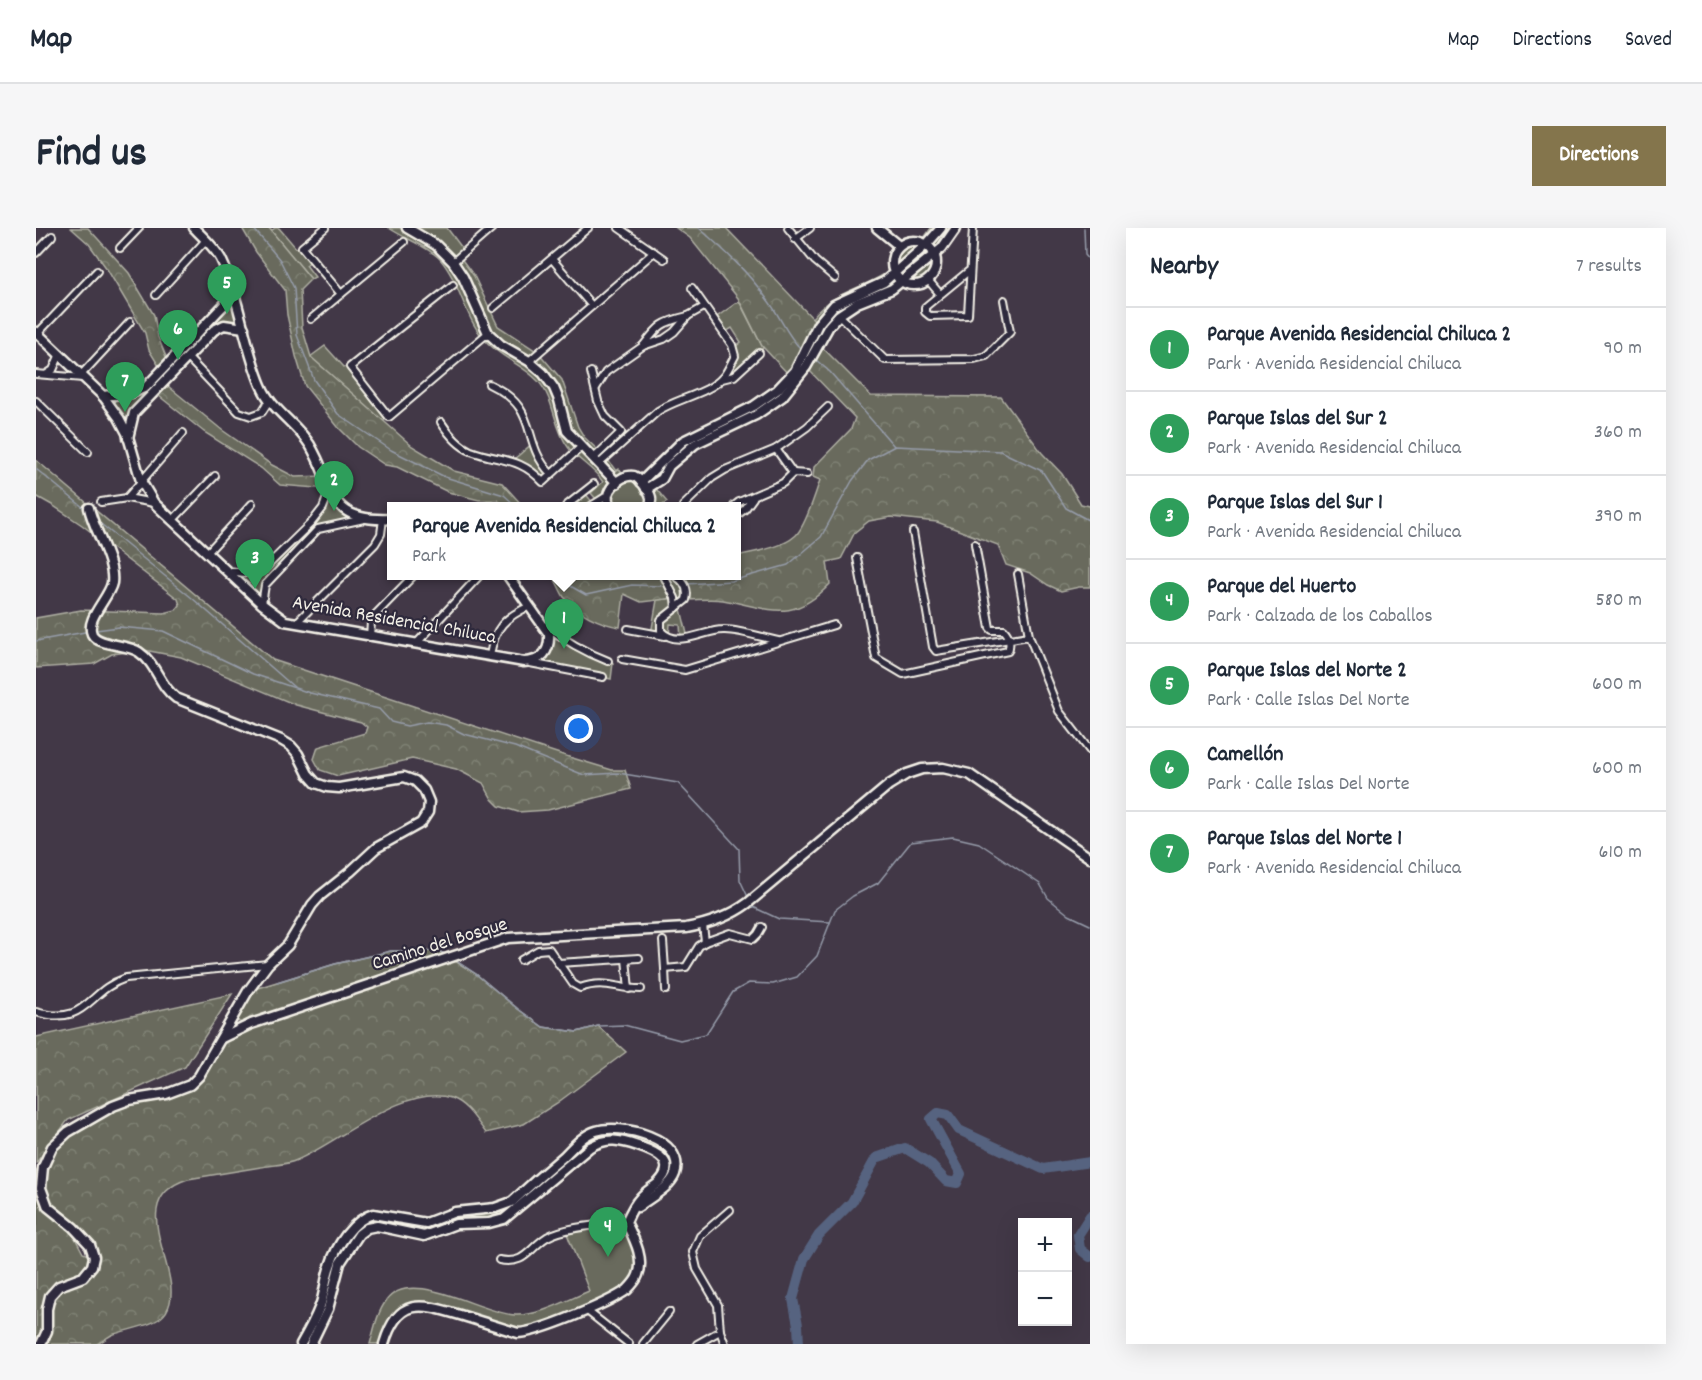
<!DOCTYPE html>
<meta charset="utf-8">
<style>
:root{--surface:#fff;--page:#f6f6f7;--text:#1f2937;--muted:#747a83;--line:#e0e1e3;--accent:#84754c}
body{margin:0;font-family:Dekko,sans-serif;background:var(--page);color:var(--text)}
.controls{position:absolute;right:18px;bottom:18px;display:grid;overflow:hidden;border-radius:0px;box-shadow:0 6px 24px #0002}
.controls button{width:54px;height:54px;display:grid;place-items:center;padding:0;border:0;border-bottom:2px solid var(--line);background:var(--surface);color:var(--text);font:30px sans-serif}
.you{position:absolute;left:543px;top:501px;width:21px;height:21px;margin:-15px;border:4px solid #fff;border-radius:50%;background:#1a73e8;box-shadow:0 0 0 9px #1a73e833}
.badge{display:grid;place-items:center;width:39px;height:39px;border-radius:50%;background:var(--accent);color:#fff;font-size:20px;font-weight:700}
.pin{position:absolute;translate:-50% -50px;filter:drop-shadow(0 2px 3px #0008)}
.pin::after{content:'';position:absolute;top:32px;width:21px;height:18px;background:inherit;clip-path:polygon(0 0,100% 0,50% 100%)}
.popup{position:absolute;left:351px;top:274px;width:354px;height:78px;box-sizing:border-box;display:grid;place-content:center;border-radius:0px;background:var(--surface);filter:drop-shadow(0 2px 4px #0005);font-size:20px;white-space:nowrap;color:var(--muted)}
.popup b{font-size:22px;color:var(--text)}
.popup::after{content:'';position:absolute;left:50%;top:100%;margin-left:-12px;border:12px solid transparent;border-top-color:var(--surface)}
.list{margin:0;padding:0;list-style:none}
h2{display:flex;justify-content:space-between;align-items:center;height:78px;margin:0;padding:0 24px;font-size:26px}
h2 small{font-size:20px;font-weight:400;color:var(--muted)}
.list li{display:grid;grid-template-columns:39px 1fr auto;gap:18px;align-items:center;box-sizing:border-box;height:84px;padding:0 24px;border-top:2px solid var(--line)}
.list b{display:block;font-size:22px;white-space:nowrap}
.list p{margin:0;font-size:20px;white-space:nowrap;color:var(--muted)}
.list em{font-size:20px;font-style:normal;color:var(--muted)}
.map{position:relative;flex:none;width:1054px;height:1116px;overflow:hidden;border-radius:0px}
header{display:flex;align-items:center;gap:36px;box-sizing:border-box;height:84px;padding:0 30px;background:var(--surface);border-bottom:2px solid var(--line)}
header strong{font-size:28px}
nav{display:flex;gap:33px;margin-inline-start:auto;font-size:21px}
.intro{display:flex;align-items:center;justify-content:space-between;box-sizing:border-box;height:144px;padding:0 36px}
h1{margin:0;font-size:42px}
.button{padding:15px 27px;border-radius:0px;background:var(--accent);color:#fff;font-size:21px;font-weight:700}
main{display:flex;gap:36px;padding:0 36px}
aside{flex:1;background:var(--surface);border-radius:0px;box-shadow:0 6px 24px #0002}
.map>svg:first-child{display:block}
.green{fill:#696b5d;stroke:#aeaea2;stroke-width:1.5}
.forest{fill:url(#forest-crowns);stroke:#aeaea2;stroke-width:1.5;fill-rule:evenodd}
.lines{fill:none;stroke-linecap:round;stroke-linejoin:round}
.stream{stroke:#969caa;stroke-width:1.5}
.river{stroke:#576480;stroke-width:10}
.street-casing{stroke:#f4f1e8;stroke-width:10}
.secondary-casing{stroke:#f4f1e8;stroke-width:13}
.street{stroke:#2f2a3d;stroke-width:6}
.secondary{stroke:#2f2a3d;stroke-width:8}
.labels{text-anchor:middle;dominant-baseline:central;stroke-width:4.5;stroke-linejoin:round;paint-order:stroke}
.street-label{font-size:20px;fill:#f4f1e8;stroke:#2f2a3d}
</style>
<header>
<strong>Map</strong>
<nav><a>Map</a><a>Directions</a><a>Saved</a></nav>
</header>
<div class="intro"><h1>Find us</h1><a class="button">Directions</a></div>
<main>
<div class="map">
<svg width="1054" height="1116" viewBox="0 0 1054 1116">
<defs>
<pattern id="forest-crowns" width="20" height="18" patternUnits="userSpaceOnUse" patternTransform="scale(1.5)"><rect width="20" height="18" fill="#696b5d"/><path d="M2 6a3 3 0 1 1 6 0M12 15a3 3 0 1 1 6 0" fill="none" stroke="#7f8174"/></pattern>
</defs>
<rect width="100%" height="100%" fill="#423847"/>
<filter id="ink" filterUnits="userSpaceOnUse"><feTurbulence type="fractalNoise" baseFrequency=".0167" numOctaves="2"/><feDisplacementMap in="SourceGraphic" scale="12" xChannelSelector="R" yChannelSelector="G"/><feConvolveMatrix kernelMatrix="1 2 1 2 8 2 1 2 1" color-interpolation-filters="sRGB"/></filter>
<g filter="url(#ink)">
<g class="green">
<polygon points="239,0 243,0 260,20 266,19 276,32 270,37 279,49 275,51 235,3"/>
<path d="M353 0H411L429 24 424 29 438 48 462 98 502 124 526 152 542 199 548 209 564 224 588 205H594L571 231 580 243 583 241 590 248H595L610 260 616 256 631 274 625 278H566L555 265 567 254C557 239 542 233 532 219 517 199 519 171 502 153 486 136 463 129 448 111 428 88 424 54 404 31 390 17 369 11 353 0Z"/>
<path d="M895 0H920L899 26C902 51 889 61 865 54L803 87 746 169 668 211 628 243 623 238 638 220 718 178 759 143 782 96 776 90C798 62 829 61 856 41 855 22 867 10 886 13Z"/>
<polygon points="197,62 208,100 188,97 98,185 92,210 67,168 110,159"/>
<polygon points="703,73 727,120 697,148 687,150 700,129 698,120 705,114 696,100 688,105 678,91"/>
<polygon points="289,118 308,139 314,139 353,189 347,193 274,129"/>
<polygon points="497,215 515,246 507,254 476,233"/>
<polygon points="293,264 302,276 329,290 282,301 229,357 226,376 192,343 209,345 229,340 276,294"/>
<polygon points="548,264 558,276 555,278 530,278"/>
<path d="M628 348C646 348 645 352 651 368L644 377 652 410H645L644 397 634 396 633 409 615 406 621 372 639 370Z"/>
<polygon points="508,396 548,423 577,435 575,451 499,433 514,417"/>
<polygon points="579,900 630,917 640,938 628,960 624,953 628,931 590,914 562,915 468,991 430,995 397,1005 331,1000 309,1026 292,1081 275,1116 265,1116 281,1085 298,1027 330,988 379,995 419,984 468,978 549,908"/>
<path d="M590 994 605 1036 589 1063 493 1105 397 1079 368 1082 348 1116H334C338 1102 341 1085 350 1073 375 1038 446 1086 479 1087 504 1088 531 1072 553 1063L530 1003Z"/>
</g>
<g class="forest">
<polygon points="35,0 52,0 93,45 118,87 122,109 133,136 126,143 113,122 109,105 71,41 53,16"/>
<polygon points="206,0 233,0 275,51 264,62 266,99 275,129 376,218 418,243 466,255 487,278 470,278 461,272 443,272 412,264 361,239 349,237 322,219 302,199 269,158 260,128 251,87 249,62 220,24"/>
<polygon points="640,0 690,0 782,96 754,148 726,118 702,70 654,10"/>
<path d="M783 116 835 168 965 169 1006 225 1026 246 1045 276 1054 278V359H1043L1025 363 1012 357 994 345 970 337 962 317 901 294 855 289 833 293 819 304 805 331 791 334 794 356C755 397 734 380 687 372 675 370 662 372 650 372L651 365 639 348H700L701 328C717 324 746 320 759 308 769 300 780 264 784 252L777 249 778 239 815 201 819 190 770 139Z"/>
<polygon points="127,154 186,202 236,237 259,249 288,248 292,261 244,257 225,240 168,204 118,164"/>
<polygon points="0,232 237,432 533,529 576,542 589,542 595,561 512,582 482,584 463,578 456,571 447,555 420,541 376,531 302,548 284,542 278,531 282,519 329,505 331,499 325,494 260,477 145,429 108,422 76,426 58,436 0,440 0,390 45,382 128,385 140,382 144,377 142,371 46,297 16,277 0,268"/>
<path d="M517 348H546L553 350 574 348H628L639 370 605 374 588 366 584 399C564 396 541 385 528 369 524 363 521 354 517 348Z"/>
<path d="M355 723H403L440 746 482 781 507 799 541 804 562 798 590 824 521 875 488 896 450 905C440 892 431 876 415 870 369 855 302 915 261 932 250 937 236 937 225 939 200 943 176 947 152 951 82 973 154 1047 130 1084 122 1098 90 1101 76 1107 71 1109 65 1115 60 1116 49 1116 14 1116 0 1116V943L5 952 16 919 77 878 154 857 186 810 213 796 195 792 212 763 299 736ZM30 993 54 1017 57 1029 47 1025Z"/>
<polygon points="196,766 149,839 32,892 0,935 0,809"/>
</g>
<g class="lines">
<g class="stream">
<polyline points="217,0 244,32 258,60 261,107 278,152 302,186 355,222 409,249 468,267 480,278"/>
<path d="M663 0C688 22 712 44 731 71 744 87 750 107 765 121"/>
<polyline points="1048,0 1049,27 1054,33"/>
<polyline points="779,131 794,144 858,218"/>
<polyline points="0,241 48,280"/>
<polyline points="60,292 156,370 258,459"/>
<polyline points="527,348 531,356 550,367 596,357 625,358"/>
<polyline points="651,356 695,353 752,337 785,309 816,253 832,232 859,218 964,223 1006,243 1030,280 1054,293"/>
<polyline points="60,402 83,399 127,403 217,446 274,465 343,481 355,494 371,498 391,494 410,497 428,506 479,519 548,547 582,545 642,555 703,621 704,652 712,669"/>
<polyline points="0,413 49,404"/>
<polyline points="717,679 743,691 794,694"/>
<polyline points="422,734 440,746 482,781 507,799 541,804 562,798 588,797 644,812 670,806 697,764 713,755 737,756 761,749 781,728 799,682 817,668 842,655 875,614 917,609 943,615 1004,656 1012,670 1033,687 1054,697"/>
<polyline points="241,754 299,736 355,723 403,723 409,726"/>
</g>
<g class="river">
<polyline points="1054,988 1042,1007 1044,1021 1054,1029"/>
<polyline points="763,1116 762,1097 757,1071 768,1031 783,1007 816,974 840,930 869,920 893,935 910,953 921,955 925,946 895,891 902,885 912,887 923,902 1007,941 1054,934"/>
</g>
<defs>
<g id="street">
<polyline points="289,0 266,19 305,66"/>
<polyline points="583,0 628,31"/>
<polyline points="752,0 779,33 799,50"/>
<polyline points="759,11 774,0"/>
<polyline points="84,20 103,0"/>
<polyline points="0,25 16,8"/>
<polyline points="516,31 556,78"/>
<polyline points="417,34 456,0"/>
<polyline points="934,42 889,79 889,84 894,88 932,87 937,0"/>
<polyline points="892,52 904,66"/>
<polyline points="417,57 314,139 353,189 452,105"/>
<polyline points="120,67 169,13"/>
<polyline points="457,80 552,0"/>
<polyline points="803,87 849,132 938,131 950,128 974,104 968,72"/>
<polyline points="275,91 368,14"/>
<polyline points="2,105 61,43"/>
<path d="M607 118C623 97 626 94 652 88"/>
<polyline points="151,129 203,184 215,188 226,184 233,173"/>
<polyline points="493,133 618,24"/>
<polyline points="555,144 562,173 569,188 585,204 558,230"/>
<polyline points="0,146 47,150"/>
<polyline points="11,146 17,142 24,126"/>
<polyline points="45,147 94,94"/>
<polyline points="686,151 698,148 723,125"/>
<path d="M453 156C506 181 483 212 515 246"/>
<polyline points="560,160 570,144 607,118 628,111 638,104 652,88 668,79"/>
<polyline points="0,173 52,224"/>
<path d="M405 194C412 205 423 218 435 223 464 234 483 228 507 254L545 219"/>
<polyline points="740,221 757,245"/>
<path d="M564 235 622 183C640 171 674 165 687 149 692 143 695 135 699 128L696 117 656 60"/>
<polyline points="91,270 147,205"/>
<polyline points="65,274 91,270 118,275"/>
<polyline points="530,278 558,256"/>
<polyline points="555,278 571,268"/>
<polyline points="647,278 676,250 689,242 740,221 771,199 792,179"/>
<polyline points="698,278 703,274 747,255 757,245 771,246"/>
<polyline points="700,288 709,281 717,270"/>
<polyline points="136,293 179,248"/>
<polyline points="877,304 897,419 900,423 993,408"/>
<polyline points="171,325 216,276"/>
<path d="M821 330 840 430 867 446 972 423C975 415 973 407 968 402H956L954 400 939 316"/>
<polyline points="192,343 209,345 229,340 276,294 287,280 293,264"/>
<polyline points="982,346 993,408 1023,483 1054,523"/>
<polyline points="628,348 639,370 640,380"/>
<path d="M639 348C648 353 653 361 650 372L625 392V403C642 421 668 402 687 402 701 401 728 410 742 413"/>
<polyline points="226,376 229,357 282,301 328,291"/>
<polyline points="260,395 339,316 345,306 347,291"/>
<path d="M511 398C530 414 549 424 572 433"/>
<polyline points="592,401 629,408"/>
<polyline points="334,409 335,394 339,387 377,348"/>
<polyline points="380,416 443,348"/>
<path d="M454 428C458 400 469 389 494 378"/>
<polyline points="586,431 649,442 798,397"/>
<polyline points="494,435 567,449"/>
<polyline points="667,697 669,714 694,705 717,711 722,706 726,699"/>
<polyline points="627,713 629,741 650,739 663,718 669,714"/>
<polyline points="590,731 593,761"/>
<path d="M485 732 502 722 513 721 537 756 544 760C569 751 580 761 605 761"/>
<polyline points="522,735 603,730"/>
<polyline points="629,741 630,762"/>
<path d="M0 784C52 799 50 763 90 750L232 736"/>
<path d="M463 1032C490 1037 492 1021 511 1009 531 998 567 997 590 994"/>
<polyline points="550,1082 593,1116"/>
<polyline points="607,1116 633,1084"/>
<polyline points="661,1116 684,1103"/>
<polyline points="689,1116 684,1103 682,1077 661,1041 657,1024 664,1008 694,982"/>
</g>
<g id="secondary">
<path d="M158 0C167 9 179 20 185 31 204 71 208 117 225 157 235 182 260 195 274 217 300 260 289 295 356 291"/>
<polyline points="371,0 400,17 417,34 427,49 452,105 465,117 493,133 507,145 518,160 523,172 531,203 581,255"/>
<polyline points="841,0 863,18"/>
<circle cx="878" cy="35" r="22"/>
<path d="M0 104 67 168 83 190 91 205 105 253 118 275 226 376 249 393 488 434C506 433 514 424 513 406L472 348"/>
<polyline points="67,168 96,165 110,159 188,77 197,62"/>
<polyline points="92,210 98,185 178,102 188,97 208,100"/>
<polyline points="605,254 647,213 718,178 741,162 759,143 782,96 798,77 848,54 891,16 905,0"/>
<polyline points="610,261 626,251 633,238 659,216 720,187 746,169 770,139 793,98 803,87 821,75 856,61 906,20 920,0"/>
<path d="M574 278C565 265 584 245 598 248 603 250 608 257 611 261 615 267 617 272 613 278"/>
<path d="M186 810 215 796 472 710 650 700C673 696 693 689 712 675L853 557 871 546 886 541 907 540 933 546 1054 630"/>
<path d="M5 1116 11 1103V1081L14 1068 23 1058 47 1049 56 1038 58 1029 54 1017 37 999 12 979 5 960 7 939 16 919 32 904 77 878 93 872 130 866 154 857 163 848 212 763 232 736 252 717 276 677 284 668 314 644 340 620 385 595 392 584 393 574 388 562 379 553 368 549 303 560 291 559 280 555 272 546 262 526 255 518 245 512 140 470C123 458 121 436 103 424 91 416 62 418 56 406 49 391 73 370 76 355 79 333 58 303 53 280"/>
<path d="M265 1116C272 1104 279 1091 284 1078 289 1065 289 1051 294 1038 300 1018 317 992 337 986L390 995 419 984 459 980 476 974C493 958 510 943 528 928 537 919 547 907 560 903 584 895 651 910 639 946 634 960 613 970 602 979"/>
<path d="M275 1116 292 1081 304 1035 323 1006 331 1000 341 998 388 1008 420 996 453 995 468 991 554 919C571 909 584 912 602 918 620 924 643 934 622 955 616 960 609 964 604 970 598 976 594 985 590 994 597 1009 609 1030 602 1047 600 1053 595 1058 591 1062 572 1075 504 1104 482 1105 463 1099 443 1093 424 1087 384 1075 362 1069 348 1116"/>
</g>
</defs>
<use href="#street" class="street-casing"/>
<use href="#secondary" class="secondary-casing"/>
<use href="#street" class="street"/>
<use href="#secondary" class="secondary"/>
</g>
</g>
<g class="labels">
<g class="street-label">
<text transform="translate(358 393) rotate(10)">Avenida Residencial Chiluca</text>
<text transform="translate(404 717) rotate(-17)">Camino del Bosque</text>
</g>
</g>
</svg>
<div class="controls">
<button>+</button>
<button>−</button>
</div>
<div class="you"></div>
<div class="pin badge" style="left:528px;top:421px;background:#2e9e5b">1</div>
<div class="popup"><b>Parque Avenida Residencial Chiluca 2</b>Park</div>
<div class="pin badge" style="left:298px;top:283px;background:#2e9e5b">2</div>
<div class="pin badge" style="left:219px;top:361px;background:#2e9e5b">3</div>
<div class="pin badge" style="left:572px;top:1029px;background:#2e9e5b">4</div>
<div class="pin badge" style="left:191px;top:86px;background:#2e9e5b">5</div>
<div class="pin badge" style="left:142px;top:132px;background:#2e9e5b">6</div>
<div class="pin badge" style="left:89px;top:184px;background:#2e9e5b">7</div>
</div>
<aside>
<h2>Nearby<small>7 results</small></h2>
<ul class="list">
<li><span class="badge" style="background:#2e9e5b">1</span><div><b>Parque Avenida Residencial Chiluca 2</b><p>Park · Avenida Residencial Chiluca</p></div><em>90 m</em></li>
<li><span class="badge" style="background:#2e9e5b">2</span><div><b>Parque Islas del Sur 2</b><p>Park · Avenida Residencial Chiluca</p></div><em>360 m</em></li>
<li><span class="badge" style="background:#2e9e5b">3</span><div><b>Parque Islas del Sur 1</b><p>Park · Avenida Residencial Chiluca</p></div><em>390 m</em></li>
<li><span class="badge" style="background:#2e9e5b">4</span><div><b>Parque del Huerto</b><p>Park · Calzada de los Caballos</p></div><em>580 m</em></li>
<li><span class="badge" style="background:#2e9e5b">5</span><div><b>Parque Islas del Norte 2</b><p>Park · Calle Islas Del Norte</p></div><em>600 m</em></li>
<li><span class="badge" style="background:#2e9e5b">6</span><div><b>Camellón</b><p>Park · Calle Islas Del Norte</p></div><em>600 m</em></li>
<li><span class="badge" style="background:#2e9e5b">7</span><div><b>Parque Islas del Norte 1</b><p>Park · Avenida Residencial Chiluca</p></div><em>610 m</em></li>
</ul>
</aside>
</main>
